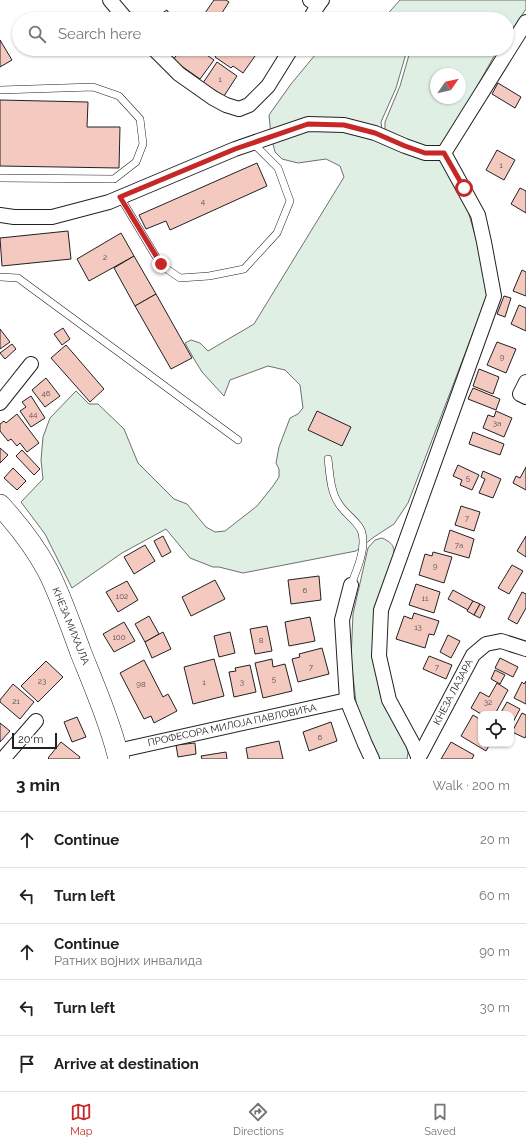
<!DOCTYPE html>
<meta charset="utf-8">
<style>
:root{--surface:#fff;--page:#f6f6f6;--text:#202124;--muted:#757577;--line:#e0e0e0;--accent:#c62828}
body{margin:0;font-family:Raleway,sans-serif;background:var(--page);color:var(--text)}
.controls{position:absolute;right:12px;bottom:12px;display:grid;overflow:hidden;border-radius:8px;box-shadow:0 1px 3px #0004}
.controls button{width:36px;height:36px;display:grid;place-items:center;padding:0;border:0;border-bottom:1px solid var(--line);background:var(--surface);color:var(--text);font:20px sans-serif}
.compass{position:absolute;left:430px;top:68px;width:36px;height:36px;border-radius:50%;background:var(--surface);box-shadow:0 1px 3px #0004;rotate:56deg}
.scale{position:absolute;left:12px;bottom:10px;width:45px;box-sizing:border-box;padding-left:4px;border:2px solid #222;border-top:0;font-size:11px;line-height:14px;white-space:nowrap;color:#222;-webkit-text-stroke:3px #fff;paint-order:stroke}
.stop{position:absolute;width:12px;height:12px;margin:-9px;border:3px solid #c62828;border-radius:50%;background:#fff}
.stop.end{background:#c62828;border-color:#fff;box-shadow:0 1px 4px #0008}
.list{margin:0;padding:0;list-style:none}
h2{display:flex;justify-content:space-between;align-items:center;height:52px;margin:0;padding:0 16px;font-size:17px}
h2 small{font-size:13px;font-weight:400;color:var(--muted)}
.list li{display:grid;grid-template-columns:26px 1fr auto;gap:12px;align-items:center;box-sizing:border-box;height:56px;padding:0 16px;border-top:1px solid var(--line)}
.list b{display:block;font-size:15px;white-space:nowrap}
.list p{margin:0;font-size:13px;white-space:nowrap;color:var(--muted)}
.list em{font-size:13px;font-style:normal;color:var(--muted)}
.icon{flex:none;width:22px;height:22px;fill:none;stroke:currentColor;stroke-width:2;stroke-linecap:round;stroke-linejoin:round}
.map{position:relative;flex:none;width:526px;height:759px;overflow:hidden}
.search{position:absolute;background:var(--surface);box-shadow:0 1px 3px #0004;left:12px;right:12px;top:12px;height:44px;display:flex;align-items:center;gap:10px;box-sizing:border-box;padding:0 14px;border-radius:22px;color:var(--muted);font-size:15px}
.sheet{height:332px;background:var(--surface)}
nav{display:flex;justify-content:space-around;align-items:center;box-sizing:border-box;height:56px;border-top:1px solid var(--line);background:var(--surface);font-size:11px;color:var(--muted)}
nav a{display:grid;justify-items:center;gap:2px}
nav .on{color:var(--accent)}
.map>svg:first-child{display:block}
.green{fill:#e0efe3;stroke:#6f6f6f;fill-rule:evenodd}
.building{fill:#f3c9c0;stroke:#222}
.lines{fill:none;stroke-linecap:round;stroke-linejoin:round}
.lane-casing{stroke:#222;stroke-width:8}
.street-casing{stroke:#222;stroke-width:16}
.primary-casing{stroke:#222;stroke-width:22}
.lane{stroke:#fff;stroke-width:7}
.street{stroke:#fff;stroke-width:14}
.primary{stroke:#fff;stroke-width:21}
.route{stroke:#c62828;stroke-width:5}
.labels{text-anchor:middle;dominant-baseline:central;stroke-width:3;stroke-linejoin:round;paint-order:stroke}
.number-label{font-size:8px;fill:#564c4a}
.street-label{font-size:10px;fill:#222;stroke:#fff}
</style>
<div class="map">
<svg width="526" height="759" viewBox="0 0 526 759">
<rect width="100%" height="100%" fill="#fff"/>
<g class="green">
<polygon points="400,0 526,0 526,9 507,37 507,19 383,19"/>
<polygon points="320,49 405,49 405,57 396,88 381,122 384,144 431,157 444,162 468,211 482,259 487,296 408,503 394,524 374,537 356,551 243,573 219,567 213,567 190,558 166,529 122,553 72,588 45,534 21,502 43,479 41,460 43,437 50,418 76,391 89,404 98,404 124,429 138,463 174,499 187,504 206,527 215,532 225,531 257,506 273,486 279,477 279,469 276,463 279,447 290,418 298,414 303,408 300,385 285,370 268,366 230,380 224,396 202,372 194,359 185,343 191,340 200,343 208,351 254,324 344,177 340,166 326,159 298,163 282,159 275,152 271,136 269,115 291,84"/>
<path d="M407 49H499L493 58 449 136 440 148 416 146 385 129V122L400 86 409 55ZM436 74H460V98H436Z"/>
<path d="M382 538C395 544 395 548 393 561L373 649 409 746 407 759H380L364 728 356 702 351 659 353 614 368 548 375 540Z"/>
</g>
<g class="building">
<polygon points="214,0 226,0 229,2 218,19 213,19 205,13"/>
<polygon points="167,10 173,19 153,19"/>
<polygon points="0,40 12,60 0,67"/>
<polygon points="181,49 198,49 214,60 200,79 173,60"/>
<polygon points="221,49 245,49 255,56 243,73 233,66 231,68 215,57"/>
<polygon points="217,62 237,76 224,96 203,83"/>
<polygon points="498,83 521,97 515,108 492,94"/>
<polygon points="0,100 88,102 87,127 120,127 119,168 0,166"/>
<polygon points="497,150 515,160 504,180 486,170"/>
<polygon points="257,163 267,186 170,230 166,221 146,229 139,215"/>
<polygon points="520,188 526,191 526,213 511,204"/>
<polygon points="68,231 71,259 2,266 0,238"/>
<polygon points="121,233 134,256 89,281 77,259"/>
<polygon points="134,256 156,294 135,306 114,268"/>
<polygon points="522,270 526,272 526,296 513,291"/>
<polygon points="156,294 192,358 171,369 135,306"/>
<polygon points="504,296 511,298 505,317 497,314"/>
<polygon points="519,305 526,308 526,331 511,324"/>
<polygon points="63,328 70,339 62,345 54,334"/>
<polygon points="0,329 10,342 0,349"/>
<polygon points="497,342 516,349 506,373 487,365"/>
<polygon points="12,344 16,349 5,359 0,353"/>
<polygon points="66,345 104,389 90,402 51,358"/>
<polygon points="479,369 499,377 493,394 473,386"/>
<polygon points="46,378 60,396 45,407 32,390"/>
<polygon points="473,388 500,399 496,410 468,399"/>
<polygon points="31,396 45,418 31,427 20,411 26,407 22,402"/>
<polygon points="317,411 351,427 342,446 308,430"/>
<polygon points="496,411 512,418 504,437 483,428 488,415 494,417"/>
<polygon points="17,414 39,443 27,452 20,443 17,446 11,439 8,441 0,431 0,424 4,421 6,423"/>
<polygon points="473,432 504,444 500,455 469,444"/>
<polygon points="0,448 8,455 0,463"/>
<polygon points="22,450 40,469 34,475 16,456"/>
<polygon points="458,465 479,475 472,490 460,485 462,480 453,476"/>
<polygon points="526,467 526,490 513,483 516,476 520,478"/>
<polygon points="13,468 26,481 17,490 4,478"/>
<polygon points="483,471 501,479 493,498 479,493 485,479 481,477"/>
<polygon points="461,506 480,512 474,531 455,525"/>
<polygon points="450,530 474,539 469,558 444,551"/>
<polygon points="163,536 171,552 162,557 154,541"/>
<polygon points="526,536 526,557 517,551"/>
<polygon points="145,545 155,561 134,574 124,557"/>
<polygon points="433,552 452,557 444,583 419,575 425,554 432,556"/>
<polygon points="512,565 523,571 509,594 498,588"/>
<polygon points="319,576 321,600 291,604 288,580"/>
<polygon points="215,580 225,599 191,616 182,597"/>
<polygon points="127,581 138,600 118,612 106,592"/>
<polygon points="416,584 440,592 434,613 409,605"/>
<polygon points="453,590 473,601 468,610 448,599"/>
<polygon points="522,592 526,594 526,608 517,624 508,619"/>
<polygon points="473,601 480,604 474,615 467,611"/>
<polygon points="480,604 485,607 480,618 474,615"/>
<polygon points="414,613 439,621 434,635 429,634 425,648 396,639 404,616 412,619"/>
<polygon points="149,616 159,634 145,642 135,624"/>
<polygon points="310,617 315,641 289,646 285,622"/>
<polygon points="124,622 135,641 114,652 103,634"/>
<polygon points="267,626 272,651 255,654 250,629"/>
<polygon points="163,632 171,649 152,658 145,642"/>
<polygon points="230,632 235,653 219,657 214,636"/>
<polygon points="448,635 460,641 451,658 440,652"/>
<polygon points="322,648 329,674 298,682 292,659 300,657 299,654"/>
<polygon points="429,656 452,665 446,679 423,669"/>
<polygon points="500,658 518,667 513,677 495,668"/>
<polygon points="214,659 224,696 193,704 184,667"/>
<polygon points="272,659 273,667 285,664 292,691 263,698 255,663"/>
<polygon points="144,660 163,697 168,694 177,711 154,723 151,716 144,719 120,673"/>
<polygon points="46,661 63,677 38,702 21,686"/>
<polygon points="250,665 256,692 234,697 229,672 236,671 235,668"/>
<polygon points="495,670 505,675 500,684 491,679"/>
<polygon points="526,681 526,704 514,698 522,682 524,684"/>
<polygon points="497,683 508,690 495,714 481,714 471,708 480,692 489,697"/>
<polygon points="13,684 34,702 20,719 0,702 0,700"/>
<polygon points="507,702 520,709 511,726 511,714 500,714"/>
<polygon points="522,713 526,715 526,736 525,738 512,732"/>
<polygon points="473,715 481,720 481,744 490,744 486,751 461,736"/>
<polygon points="77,717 86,737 72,742 64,722"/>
<polygon points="331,722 337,741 309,751 303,732"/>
<polygon points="0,723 10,731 0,742"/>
<polygon points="279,741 283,759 248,759 246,748"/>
<polygon points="61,742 80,757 79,759 49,759 48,758"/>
<polygon points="451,742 474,755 472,759 441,759"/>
<polygon points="195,743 196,754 178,757 176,745"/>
<polygon points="226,752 227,759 202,759 201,756"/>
</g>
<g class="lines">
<defs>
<g id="lane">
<polyline points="0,90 93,87 119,96 140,119 143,144 136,162 114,179 0,178"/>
<polyline points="120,197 161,265 180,278 209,276 244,269 277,233 290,201 278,168 253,143"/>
<polyline points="0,277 18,278 238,440"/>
<path d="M328 459C330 474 330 491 339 504 344 513 360 523 362 533 366 550 357 569 351 585"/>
</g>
<g id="street">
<polyline points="110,0 126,19"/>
<polyline points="310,0 318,5 322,0"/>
<polyline points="310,19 318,5"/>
<polyline points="154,49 179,74 213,98 226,105 239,109 249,105 268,86 291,49"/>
<polyline points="444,153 526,22"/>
<polyline points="0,215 14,217 52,217 109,202 235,149 308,124 344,125 375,133 405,146 425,153 444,153 478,215 484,242 494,296 381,610 379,656 389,700 413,744 419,759"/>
<polyline points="526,382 520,394 526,397"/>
<polyline points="0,403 31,364"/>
<polyline points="351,585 342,620 347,700 365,744 372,759"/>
<polyline points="117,751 347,700"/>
<polyline points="3,759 36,721"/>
<polyline points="418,759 473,655 486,644 501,641 526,649"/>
</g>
<path id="primary" d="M0 505C18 525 35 546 48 571 61 597 71 626 81 653 95 688 110 723 119 759"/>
</defs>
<use href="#lane" class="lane-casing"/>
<use href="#street" class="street-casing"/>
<use href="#primary" class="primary-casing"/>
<use href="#lane" class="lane"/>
<use href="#street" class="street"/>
<use href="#primary" class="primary"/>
</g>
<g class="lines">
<polyline class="route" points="161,264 120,197 235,149 308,124 344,125 375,133 405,146 425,153 444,153 464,188"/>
</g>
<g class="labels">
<g class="number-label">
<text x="220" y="79">1</text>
<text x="501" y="165">1</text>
<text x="203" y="201">4</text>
<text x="105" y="257">2</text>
<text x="502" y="357">9</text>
<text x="46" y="393">46</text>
<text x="33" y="414">44</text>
<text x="497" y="423">3a</text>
<text x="468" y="478">5</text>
<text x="467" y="518">7</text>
<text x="459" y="545">7a</text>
<text x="435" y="566">9</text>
<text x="305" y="590">6</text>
<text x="122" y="596">102</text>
<text x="425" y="598">11</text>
<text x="418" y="627">13</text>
<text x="119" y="637">100</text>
<text x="261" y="640">8</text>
<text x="311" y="667">7</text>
<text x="437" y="667">7</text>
<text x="274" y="679">5</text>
<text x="42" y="681">23</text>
<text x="204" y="682">1</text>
<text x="242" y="682">3</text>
<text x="141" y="684">98</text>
<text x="16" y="701">21</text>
<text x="488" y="702">32</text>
<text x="320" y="737">6</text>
</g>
<g class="street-label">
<text transform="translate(71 626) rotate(68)">КНЕЗА МИХАЈЛА</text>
<text transform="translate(453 692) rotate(-62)">КНЕЗА ЛАЗАРА</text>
<text transform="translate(232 725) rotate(-12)">ПРОФЕСОРА МИЛОЈА ПАВЛОВИЋА</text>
</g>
</g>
</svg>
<div class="controls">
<button><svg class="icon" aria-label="locate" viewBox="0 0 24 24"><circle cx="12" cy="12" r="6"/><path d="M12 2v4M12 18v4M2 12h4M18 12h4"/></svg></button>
</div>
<svg class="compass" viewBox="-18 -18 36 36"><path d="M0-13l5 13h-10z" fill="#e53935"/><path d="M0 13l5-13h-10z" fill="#757577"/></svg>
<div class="scale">20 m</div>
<div class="stop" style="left:464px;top:188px"></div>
<div class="stop end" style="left:161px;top:264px"></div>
<div class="search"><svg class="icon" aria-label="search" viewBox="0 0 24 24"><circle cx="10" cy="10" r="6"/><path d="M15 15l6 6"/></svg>Search here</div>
</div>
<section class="sheet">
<h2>3 min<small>Walk · 200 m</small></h2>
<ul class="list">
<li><svg class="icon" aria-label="ahead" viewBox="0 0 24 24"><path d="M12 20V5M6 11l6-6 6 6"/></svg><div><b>Continue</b></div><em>20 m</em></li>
<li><svg class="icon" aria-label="left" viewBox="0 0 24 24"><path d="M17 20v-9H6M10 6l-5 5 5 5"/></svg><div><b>Turn left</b></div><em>60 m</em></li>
<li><svg class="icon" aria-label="ahead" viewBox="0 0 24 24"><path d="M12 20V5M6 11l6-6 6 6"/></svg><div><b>Continue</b><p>Ратних војних инвалида</p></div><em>90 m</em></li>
<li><svg class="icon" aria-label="left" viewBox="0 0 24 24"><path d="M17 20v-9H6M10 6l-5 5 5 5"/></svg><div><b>Turn left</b></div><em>30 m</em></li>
<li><svg class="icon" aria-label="arrive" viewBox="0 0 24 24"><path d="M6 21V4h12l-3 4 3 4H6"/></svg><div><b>Arrive at destination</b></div></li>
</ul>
</section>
<nav>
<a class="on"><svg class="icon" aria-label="map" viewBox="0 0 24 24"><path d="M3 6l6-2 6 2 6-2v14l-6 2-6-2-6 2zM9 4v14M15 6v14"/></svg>Map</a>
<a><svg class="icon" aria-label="directions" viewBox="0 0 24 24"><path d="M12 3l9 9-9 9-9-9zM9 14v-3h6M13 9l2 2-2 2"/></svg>Directions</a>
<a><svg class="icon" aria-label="saved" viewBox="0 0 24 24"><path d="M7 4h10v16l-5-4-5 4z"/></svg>Saved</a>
</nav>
